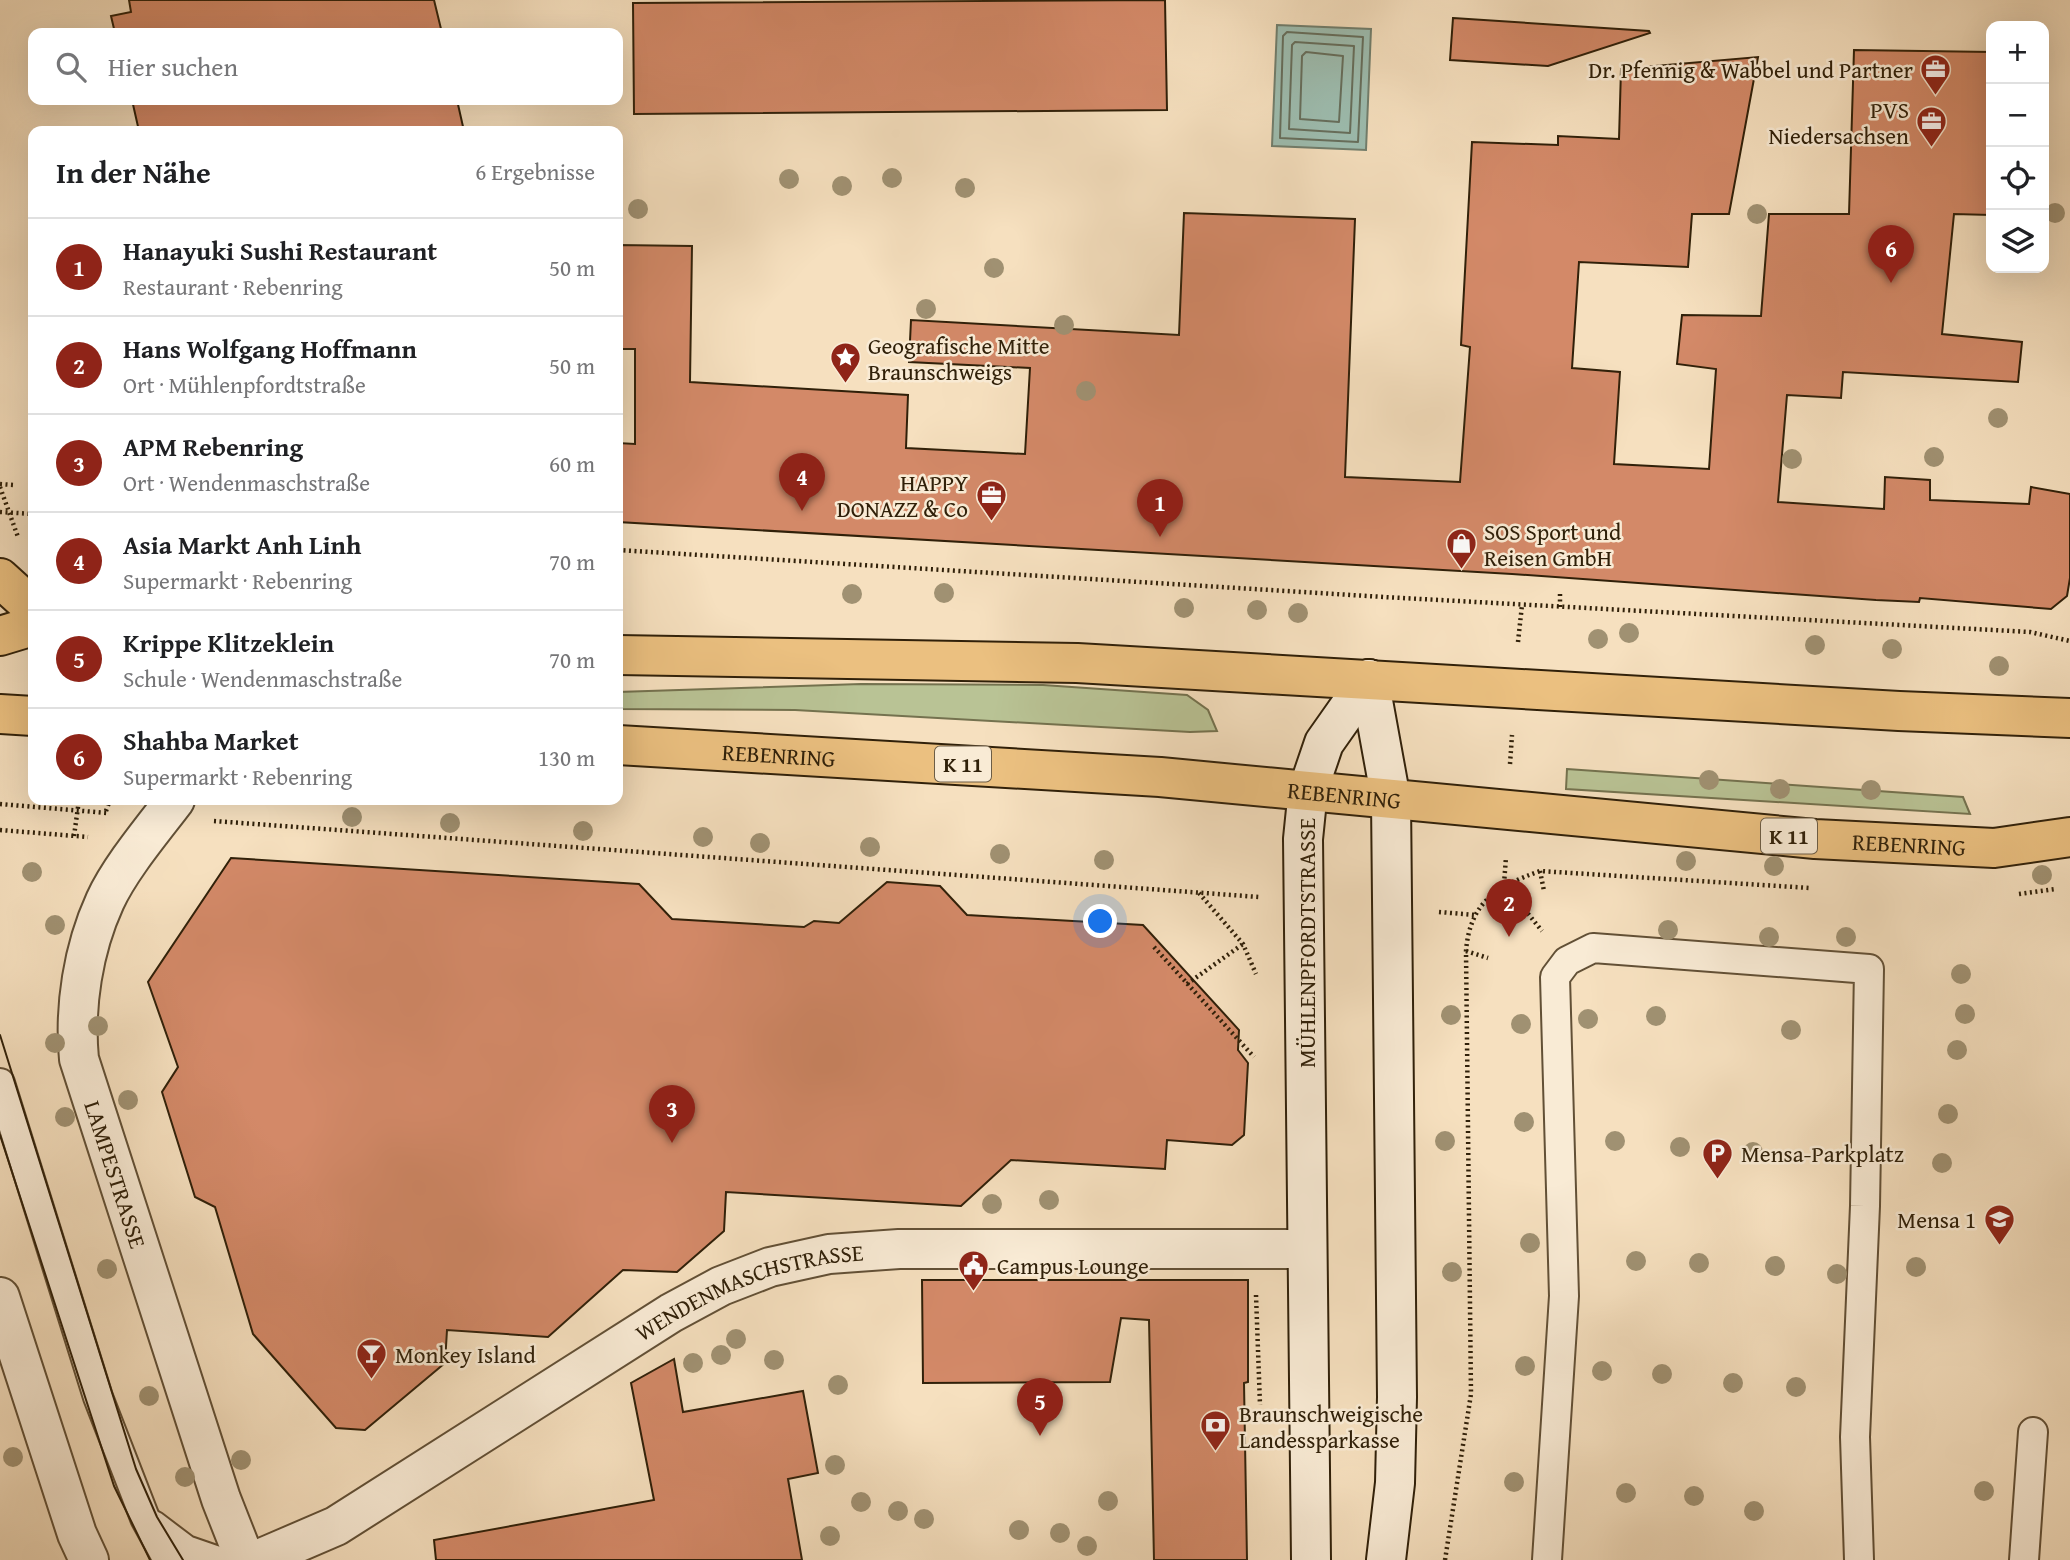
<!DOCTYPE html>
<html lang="de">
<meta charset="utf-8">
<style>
:root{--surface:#fff;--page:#f6f6f6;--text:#202124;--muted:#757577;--line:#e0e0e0;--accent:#8f2418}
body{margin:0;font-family:"Gentium Book Plus",serif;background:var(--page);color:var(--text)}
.controls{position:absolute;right:21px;top:21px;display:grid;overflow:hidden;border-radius:14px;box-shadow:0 7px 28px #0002}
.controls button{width:63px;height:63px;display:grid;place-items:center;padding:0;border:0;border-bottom:2px solid var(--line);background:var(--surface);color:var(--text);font:35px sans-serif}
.you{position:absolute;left:1101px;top:922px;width:24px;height:24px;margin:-18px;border:5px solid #fff;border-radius:50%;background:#1a73e8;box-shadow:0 0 0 10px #1a73e833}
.badge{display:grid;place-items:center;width:46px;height:46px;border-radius:50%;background:var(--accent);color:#fff;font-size:23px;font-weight:700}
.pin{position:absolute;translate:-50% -58px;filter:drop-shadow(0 2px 4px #0008)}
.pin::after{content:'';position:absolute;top:37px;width:24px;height:21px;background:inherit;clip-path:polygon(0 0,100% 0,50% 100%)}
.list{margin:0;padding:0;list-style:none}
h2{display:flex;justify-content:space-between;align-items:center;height:91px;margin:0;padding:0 28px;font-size:30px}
h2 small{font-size:23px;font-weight:400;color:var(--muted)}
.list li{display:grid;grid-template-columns:46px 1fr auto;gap:21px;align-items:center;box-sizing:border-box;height:98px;padding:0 28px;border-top:2px solid var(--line)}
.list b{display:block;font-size:26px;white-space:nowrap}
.list p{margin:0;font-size:23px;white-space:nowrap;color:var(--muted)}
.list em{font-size:23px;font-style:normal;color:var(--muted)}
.icon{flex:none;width:38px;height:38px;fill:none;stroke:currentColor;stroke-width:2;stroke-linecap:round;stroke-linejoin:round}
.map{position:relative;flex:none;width:2070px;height:1560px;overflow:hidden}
.search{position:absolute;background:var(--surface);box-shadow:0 7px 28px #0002;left:28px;top:28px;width:595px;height:77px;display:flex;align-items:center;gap:18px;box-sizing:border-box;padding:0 24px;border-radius:14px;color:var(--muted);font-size:26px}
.panel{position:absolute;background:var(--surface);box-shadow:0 7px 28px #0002;left:28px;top:126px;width:595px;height:679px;border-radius:14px}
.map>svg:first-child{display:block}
.green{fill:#b9c395;stroke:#74724f;stroke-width:2}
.water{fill:#9dbdb0;stroke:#717e6d;stroke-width:2}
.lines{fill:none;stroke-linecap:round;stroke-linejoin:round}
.shore{stroke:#666e5c;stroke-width:2}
.building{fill:#d38968;stroke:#302009;stroke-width:2}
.service-casing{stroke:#625036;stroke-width:32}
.minor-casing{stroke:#625036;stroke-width:42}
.secondary-casing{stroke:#302009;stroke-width:42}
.primary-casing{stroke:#302009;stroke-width:42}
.path{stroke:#302009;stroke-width:4.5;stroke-dasharray:2 3.5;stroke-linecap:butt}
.service{stroke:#f9ebd5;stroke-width:28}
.minor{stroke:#f9ebd5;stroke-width:38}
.secondary{stroke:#f9ebd5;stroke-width:38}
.primary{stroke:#ebc080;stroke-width:38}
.tram{stroke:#302009;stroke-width:2}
.tree{fill:#a09172}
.labels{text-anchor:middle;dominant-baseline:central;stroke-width:5;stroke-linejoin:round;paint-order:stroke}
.shield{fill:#f9ebd5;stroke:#6c5d46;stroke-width:2}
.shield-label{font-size:21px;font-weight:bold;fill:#302009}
.poi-label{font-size:23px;fill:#302009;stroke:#f9ebd5;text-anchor:start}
.street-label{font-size:23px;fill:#302009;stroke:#f9ebd5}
</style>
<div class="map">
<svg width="2070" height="1560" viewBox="0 0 2070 1560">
<rect width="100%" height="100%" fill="#f6e0bf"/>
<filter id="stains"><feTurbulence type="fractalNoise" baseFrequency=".00286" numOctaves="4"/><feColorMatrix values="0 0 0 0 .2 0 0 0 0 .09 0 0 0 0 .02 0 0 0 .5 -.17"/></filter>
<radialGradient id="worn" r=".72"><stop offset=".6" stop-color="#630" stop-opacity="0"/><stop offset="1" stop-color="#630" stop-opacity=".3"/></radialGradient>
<g class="green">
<polygon points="861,684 1043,685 1187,695 1208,710 1217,731 1190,732 795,710 618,709 618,692"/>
<polygon points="1567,769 1963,797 1970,814 1566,789"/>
</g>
<polygon class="water" points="1277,25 1371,29 1366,150 1272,146"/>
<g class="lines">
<g class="shore">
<polygon points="1287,32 1363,37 1358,142 1280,138 1283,36"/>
<polygon points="1295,42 1354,46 1350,133 1289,129 1292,45"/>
<polygon points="1306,52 1343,56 1339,122 1300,119 1302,56"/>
</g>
</g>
<g class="building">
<polygon points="129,0 434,0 442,33 115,33 111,16 131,12"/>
<polygon points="1165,0 1167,110 634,114 633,3"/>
<polygon points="1453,18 1649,31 1650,33 1548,66 1450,60"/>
<polygon points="1854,50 1991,52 1991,215 1954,214 1942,334 2022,342 2018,382 1843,372 1841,398 1787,395 1778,502 1884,509 1885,477 1930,480 1930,500 2029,504 2031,487 2070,494 2070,578 2067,596 2051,609 1920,598 1919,602 1876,600 1512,574 618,522 618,443 635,444 635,349 618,349 618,245 692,246 690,382 908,395 906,448 1025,454 1030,368 909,362 911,320 1179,335 1184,213 1355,219 1345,477 1460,482 1470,347 1461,345 1472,142 1558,145 1558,136 1619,139 1621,69 1758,57 1729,214 1692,214 1688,267 1579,262 1572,368 1620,372 1614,464 1709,469 1716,369 1677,364 1682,315 1761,316 1769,214 1849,214"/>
<polygon points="132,100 457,100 464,131 139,131"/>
<polygon points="231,858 639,884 672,919 804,927 814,921 839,923 887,882 940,886 967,915 1143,925 1239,1030 1238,1050 1248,1063 1244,1135 1232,1145 1167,1140 1165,1169 1011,1160 961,1206 726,1192 724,1231 677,1272 623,1270 548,1337 447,1330 445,1363 365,1430 336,1428 253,1334 215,1207 195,1197 162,1092 178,1067 148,982"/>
<polygon points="922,1280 1248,1280 1248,1382 1244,1383 1247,1560 1154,1560 1149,1320 1121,1318 1110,1382 923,1383"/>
<polygon points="674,1359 683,1412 803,1391 818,1473 788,1479 802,1560 436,1560 434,1540 654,1500 631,1383"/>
</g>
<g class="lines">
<defs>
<g id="service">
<polyline points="0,1083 98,1397 145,1518 168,1560"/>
<polyline points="153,1525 186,1550 215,1560"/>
<polyline points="1547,1560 1564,1296 1555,977 1567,961 1593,948 1869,969 1865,1206 1855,1437 1859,1560"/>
<polyline points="2024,1560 2033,1432"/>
</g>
<g id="minor">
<path id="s1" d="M175 800C153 829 120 868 105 901 83 949 74 1007 79 1059L221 1499 245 1560"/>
<polyline points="0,1297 77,1534 89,1560"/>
<path id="s2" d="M257 1560 336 1526 671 1313 721 1286 770 1267 829 1254 899 1249H1307"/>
</g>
<g id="secondary">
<polyline points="1369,679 1391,800 1397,1397 1395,1483 1386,1560"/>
<polyline points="1311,1560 1303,839 1308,790 1324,743 1369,679"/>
</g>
<g id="primary">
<polyline points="0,578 33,608"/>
<polyline points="0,636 33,626"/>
<polyline points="618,655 1077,663 1899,711 2070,718"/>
<polyline points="0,714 33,716"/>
<path id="s3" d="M618 745 1160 777 1815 839 1994 848 2070 837"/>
</g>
</defs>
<use href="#service" class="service-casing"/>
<use href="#minor" class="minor-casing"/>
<use href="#secondary" class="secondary-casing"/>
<use href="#primary" class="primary-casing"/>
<g class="path">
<polyline points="0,484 14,485"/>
<polyline points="0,487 18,537"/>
<polyline points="0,512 33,514"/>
<polyline points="618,550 1384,597 2030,632 2070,641"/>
<polyline points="1560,607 1560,593"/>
<polyline points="1518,642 1522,605"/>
<polyline points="1510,764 1512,735"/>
<polyline points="0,804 107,813"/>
<polyline points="106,811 110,800"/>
<polyline points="214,821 1259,897"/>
<polyline points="0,830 88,837"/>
<polyline points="74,836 79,800"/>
<polyline points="1540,871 1544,891"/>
<polyline points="1504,884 1506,857"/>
<polyline points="1199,893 1243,944 1256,974"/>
<polyline points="2019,894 2055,889"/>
<polyline points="1521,905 1542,931"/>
<polyline points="1439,912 1476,915"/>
<polyline points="1154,947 1254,1057"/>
<polyline points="1466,951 1488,958"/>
<polyline points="1187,984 1243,944"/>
<polyline points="1256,1295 1260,1405"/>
<path d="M1445 1560 1471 1394 1466 951C1470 901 1498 886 1540 871L1810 888"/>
</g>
<use href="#service" class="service"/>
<use href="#minor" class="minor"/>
<use href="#secondary" class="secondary"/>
<use href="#primary" class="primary"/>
<g class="tram">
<polyline points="0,1035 136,1469 157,1517 183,1560"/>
<polyline points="0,1135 114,1486 150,1560"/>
</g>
</g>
<g class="tree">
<circle cx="892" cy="178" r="10"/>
<circle cx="789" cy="179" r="10"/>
<circle cx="842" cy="186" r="10"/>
<circle cx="965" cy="188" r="10"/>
<circle cx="638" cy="209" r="10"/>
<circle cx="2055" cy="213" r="10"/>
<circle cx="1757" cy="214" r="10"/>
<circle cx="994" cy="268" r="10"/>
<circle cx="926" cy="309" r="10"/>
<circle cx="1064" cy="325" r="10"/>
<circle cx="1086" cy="391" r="10"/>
<circle cx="1998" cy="418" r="10"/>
<circle cx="1934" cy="457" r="10"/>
<circle cx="1792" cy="459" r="10"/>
<circle cx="944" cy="593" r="10"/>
<circle cx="852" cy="594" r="10"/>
<circle cx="1184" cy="608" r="10"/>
<circle cx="1257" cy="610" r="10"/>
<circle cx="1298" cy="613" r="10"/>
<circle cx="1629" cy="633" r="10"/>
<circle cx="1598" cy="639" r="10"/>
<circle cx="1815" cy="645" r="10"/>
<circle cx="1892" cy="649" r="10"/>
<circle cx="1999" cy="666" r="10"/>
<circle cx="1709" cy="780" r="10"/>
<circle cx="1780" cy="789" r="10"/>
<circle cx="1871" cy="790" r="10"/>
<circle cx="352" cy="817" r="10"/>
<circle cx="450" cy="823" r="10"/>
<circle cx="583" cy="831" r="10"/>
<circle cx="703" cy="837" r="10"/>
<circle cx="760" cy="843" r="10"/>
<circle cx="870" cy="847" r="10"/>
<circle cx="1000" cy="854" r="10"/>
<circle cx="1104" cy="860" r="10"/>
<circle cx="1686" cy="861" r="10"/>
<circle cx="1774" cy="866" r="10"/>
<circle cx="32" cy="872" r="10"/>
<circle cx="2042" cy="875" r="10"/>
<circle cx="55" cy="925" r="10"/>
<circle cx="1668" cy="930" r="10"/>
<circle cx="1769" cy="937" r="10"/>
<circle cx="1846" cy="937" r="10"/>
<circle cx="1961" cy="974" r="10"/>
<circle cx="1965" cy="1014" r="10"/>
<circle cx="1451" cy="1015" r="10"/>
<circle cx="1656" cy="1016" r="10"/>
<circle cx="1588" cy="1019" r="10"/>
<circle cx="1521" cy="1024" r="10"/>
<circle cx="98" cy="1026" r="10"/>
<circle cx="1791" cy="1030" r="10"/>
<circle cx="55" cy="1043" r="10"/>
<circle cx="1957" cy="1050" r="10"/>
<circle cx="128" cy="1100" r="10"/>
<circle cx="1948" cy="1114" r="10"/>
<circle cx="65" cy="1117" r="10"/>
<circle cx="1524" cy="1122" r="10"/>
<circle cx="1445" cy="1141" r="10"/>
<circle cx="1615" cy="1141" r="10"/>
<circle cx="1680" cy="1147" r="10"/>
<circle cx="1753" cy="1152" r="10"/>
<circle cx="1942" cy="1163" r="10"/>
<circle cx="1049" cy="1200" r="10"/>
<circle cx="992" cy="1204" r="10"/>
<circle cx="1530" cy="1243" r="10"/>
<circle cx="1636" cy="1261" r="10"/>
<circle cx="1699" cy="1263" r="10"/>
<circle cx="1775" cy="1266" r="10"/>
<circle cx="1916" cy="1267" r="10"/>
<circle cx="107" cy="1269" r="10"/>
<circle cx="1452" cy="1272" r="10"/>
<circle cx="1837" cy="1274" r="10"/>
<circle cx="736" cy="1339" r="10"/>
<circle cx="721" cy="1355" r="10"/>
<circle cx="774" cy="1360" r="10"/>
<circle cx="693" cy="1363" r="10"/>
<circle cx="1525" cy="1366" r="10"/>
<circle cx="1602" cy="1371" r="10"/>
<circle cx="1662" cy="1374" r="10"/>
<circle cx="1733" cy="1383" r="10"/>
<circle cx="838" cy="1385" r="10"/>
<circle cx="1796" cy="1387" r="10"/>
<circle cx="149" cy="1396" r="10"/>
<circle cx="13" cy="1457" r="10"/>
<circle cx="241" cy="1460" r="10"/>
<circle cx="835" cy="1465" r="10"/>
<circle cx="185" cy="1477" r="10"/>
<circle cx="1514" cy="1482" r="10"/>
<circle cx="1984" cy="1491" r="10"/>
<circle cx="1626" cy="1493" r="10"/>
<circle cx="1694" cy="1496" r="10"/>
<circle cx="1108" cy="1501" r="10"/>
<circle cx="861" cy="1502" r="10"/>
<circle cx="898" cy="1511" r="10"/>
<circle cx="1754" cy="1511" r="10"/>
<circle cx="924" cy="1519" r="10"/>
<circle cx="1019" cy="1530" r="10"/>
<circle cx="1060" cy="1533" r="10"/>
<circle cx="830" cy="1536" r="10"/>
<circle cx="1087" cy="1546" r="10"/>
</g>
<defs>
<symbol id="office-pin" viewBox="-11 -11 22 30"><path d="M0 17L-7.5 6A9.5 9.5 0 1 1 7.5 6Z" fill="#8f2418" stroke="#f9ebd5"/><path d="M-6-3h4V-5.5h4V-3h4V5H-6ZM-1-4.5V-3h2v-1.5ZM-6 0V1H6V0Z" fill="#fff"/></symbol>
<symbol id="sight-pin" viewBox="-11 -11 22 30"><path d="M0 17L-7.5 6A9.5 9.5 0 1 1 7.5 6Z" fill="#8f2418" stroke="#f9ebd5"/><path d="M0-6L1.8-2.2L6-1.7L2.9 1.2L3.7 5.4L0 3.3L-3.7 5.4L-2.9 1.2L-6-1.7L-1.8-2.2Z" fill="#fff"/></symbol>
<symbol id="shop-pin" viewBox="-11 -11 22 30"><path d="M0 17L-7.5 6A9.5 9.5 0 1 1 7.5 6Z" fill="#8f2418" stroke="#f9ebd5"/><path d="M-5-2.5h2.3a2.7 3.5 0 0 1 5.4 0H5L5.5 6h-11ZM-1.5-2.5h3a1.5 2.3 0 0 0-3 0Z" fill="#fff"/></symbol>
<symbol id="parking-pin" viewBox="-11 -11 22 30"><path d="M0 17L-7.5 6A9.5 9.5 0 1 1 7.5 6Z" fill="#8f2418" stroke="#f9ebd5"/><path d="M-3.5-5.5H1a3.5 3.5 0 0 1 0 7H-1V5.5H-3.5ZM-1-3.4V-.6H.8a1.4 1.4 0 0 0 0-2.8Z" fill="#fff"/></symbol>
<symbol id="university-pin" viewBox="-11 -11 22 30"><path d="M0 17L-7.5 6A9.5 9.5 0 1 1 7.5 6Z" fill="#8f2418" stroke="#f9ebd5"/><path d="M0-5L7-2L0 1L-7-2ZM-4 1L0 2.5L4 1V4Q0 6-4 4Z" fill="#fff"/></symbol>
<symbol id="civic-pin" viewBox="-11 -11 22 30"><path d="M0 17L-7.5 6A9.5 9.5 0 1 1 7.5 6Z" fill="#8f2418" stroke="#f9ebd5"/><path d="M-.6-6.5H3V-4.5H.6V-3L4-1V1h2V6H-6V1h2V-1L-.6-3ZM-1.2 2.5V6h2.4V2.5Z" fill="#fff"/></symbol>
<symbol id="bar-pin" viewBox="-11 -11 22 30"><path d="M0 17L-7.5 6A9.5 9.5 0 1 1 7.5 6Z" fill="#8f2418" stroke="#f9ebd5"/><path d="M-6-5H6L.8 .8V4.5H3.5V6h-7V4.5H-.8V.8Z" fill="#fff"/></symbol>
<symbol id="bank-pin" viewBox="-11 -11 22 30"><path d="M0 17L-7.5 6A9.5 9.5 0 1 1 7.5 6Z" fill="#8f2418" stroke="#f9ebd5"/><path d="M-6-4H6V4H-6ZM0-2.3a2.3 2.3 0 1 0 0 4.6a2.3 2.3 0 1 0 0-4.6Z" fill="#fff"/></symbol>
</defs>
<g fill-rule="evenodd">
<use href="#office-pin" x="1918" y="52" width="35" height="47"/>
<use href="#office-pin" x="1914" y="104" width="35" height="47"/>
<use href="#sight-pin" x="828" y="340" width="35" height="47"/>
<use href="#office-pin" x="974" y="478" width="35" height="47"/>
<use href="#shop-pin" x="1444" y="526" width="35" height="47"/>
<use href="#parking-pin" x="1700" y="1136" width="35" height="47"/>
<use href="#university-pin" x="1982" y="1202" width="35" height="47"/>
<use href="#civic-pin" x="956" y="1248" width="35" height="47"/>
<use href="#bar-pin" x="354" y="1336" width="35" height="47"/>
<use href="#bank-pin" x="1198" y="1408" width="35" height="47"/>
</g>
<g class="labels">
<g class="shield">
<rect x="935" y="746.5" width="56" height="35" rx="5"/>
<rect x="1761" y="818.5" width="56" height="35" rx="5"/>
</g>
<g class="shield-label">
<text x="963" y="764">K 11</text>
<text x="1789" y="836">K 11</text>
</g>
<g class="poi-label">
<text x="1913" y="69" text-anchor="end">Dr. Pfennig &amp; Wabbel und Partner</text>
<text x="1909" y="109" text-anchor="end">PVS<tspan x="1909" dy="26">Niedersachsen</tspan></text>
<text x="868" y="345">Geografische Mitte<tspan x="868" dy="26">Braunschweigs</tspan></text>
<text x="968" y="482" text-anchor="end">HAPPY<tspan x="968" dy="26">DONAZZ &amp; Co</tspan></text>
<text x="1484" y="531">SOS Sport und<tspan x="1484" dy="26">Reisen GmbH</tspan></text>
<text x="1741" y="1153">Mensa-Parkplatz</text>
<text x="1976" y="1219" text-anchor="end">Mensa 1</text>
<text x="997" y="1265">Campus Lounge</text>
<text x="395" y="1354">Monkey Island</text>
<text x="1239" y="1413">Braunschweigische<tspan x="1239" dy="26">Landessparkasse</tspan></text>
</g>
<g class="street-label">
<text stroke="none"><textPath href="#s3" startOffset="161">REBENRING</textPath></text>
<text stroke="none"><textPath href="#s3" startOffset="728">REBENRING</textPath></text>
<text stroke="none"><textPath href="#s3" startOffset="1295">REBENRING</textPath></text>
<text transform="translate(1306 943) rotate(-90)">MÜHLENPFORDTSTRASSE</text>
<text stroke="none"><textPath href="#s1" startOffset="406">LAMPESTRASSE</textPath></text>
<text stroke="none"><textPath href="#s2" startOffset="565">WENDENMASCHSTRASSE</textPath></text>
</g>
</g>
<rect width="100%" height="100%" filter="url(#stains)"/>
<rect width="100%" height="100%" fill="url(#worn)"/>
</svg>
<div class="controls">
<button>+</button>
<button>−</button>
<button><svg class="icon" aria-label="locate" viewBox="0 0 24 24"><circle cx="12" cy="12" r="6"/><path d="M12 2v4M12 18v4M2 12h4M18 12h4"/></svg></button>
<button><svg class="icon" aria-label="layers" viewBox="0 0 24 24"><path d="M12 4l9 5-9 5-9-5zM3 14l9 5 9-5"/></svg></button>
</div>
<div class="you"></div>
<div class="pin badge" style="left:1160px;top:537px">1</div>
<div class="pin badge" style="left:1509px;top:937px">2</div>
<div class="pin badge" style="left:672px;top:1143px">3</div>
<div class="pin badge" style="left:802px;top:511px">4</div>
<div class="pin badge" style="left:1040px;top:1436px">5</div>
<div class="pin badge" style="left:1891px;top:283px">6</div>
<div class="search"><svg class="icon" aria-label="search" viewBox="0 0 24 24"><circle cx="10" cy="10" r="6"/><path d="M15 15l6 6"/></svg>Hier suchen</div>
<section class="panel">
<h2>In der Nähe<small>6 Ergebnisse</small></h2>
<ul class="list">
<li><span class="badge">1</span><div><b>Hanayuki Sushi Restaurant</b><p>Restaurant · Rebenring</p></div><em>50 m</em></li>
<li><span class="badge">2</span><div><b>Hans Wolfgang Hoffmann</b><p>Ort · Mühlenpfordtstraße</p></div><em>50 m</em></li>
<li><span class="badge">3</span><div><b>APM Rebenring</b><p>Ort · Wendenmaschstraße</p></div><em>60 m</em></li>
<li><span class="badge">4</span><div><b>Asia Markt Anh Linh</b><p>Supermarkt · Rebenring</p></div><em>70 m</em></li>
<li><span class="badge">5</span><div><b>Krippe Klitzeklein</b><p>Schule · Wendenmaschstraße</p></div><em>70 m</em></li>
<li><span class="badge">6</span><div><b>Shahba Market</b><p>Supermarkt · Rebenring</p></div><em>130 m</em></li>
</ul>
</section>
</div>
